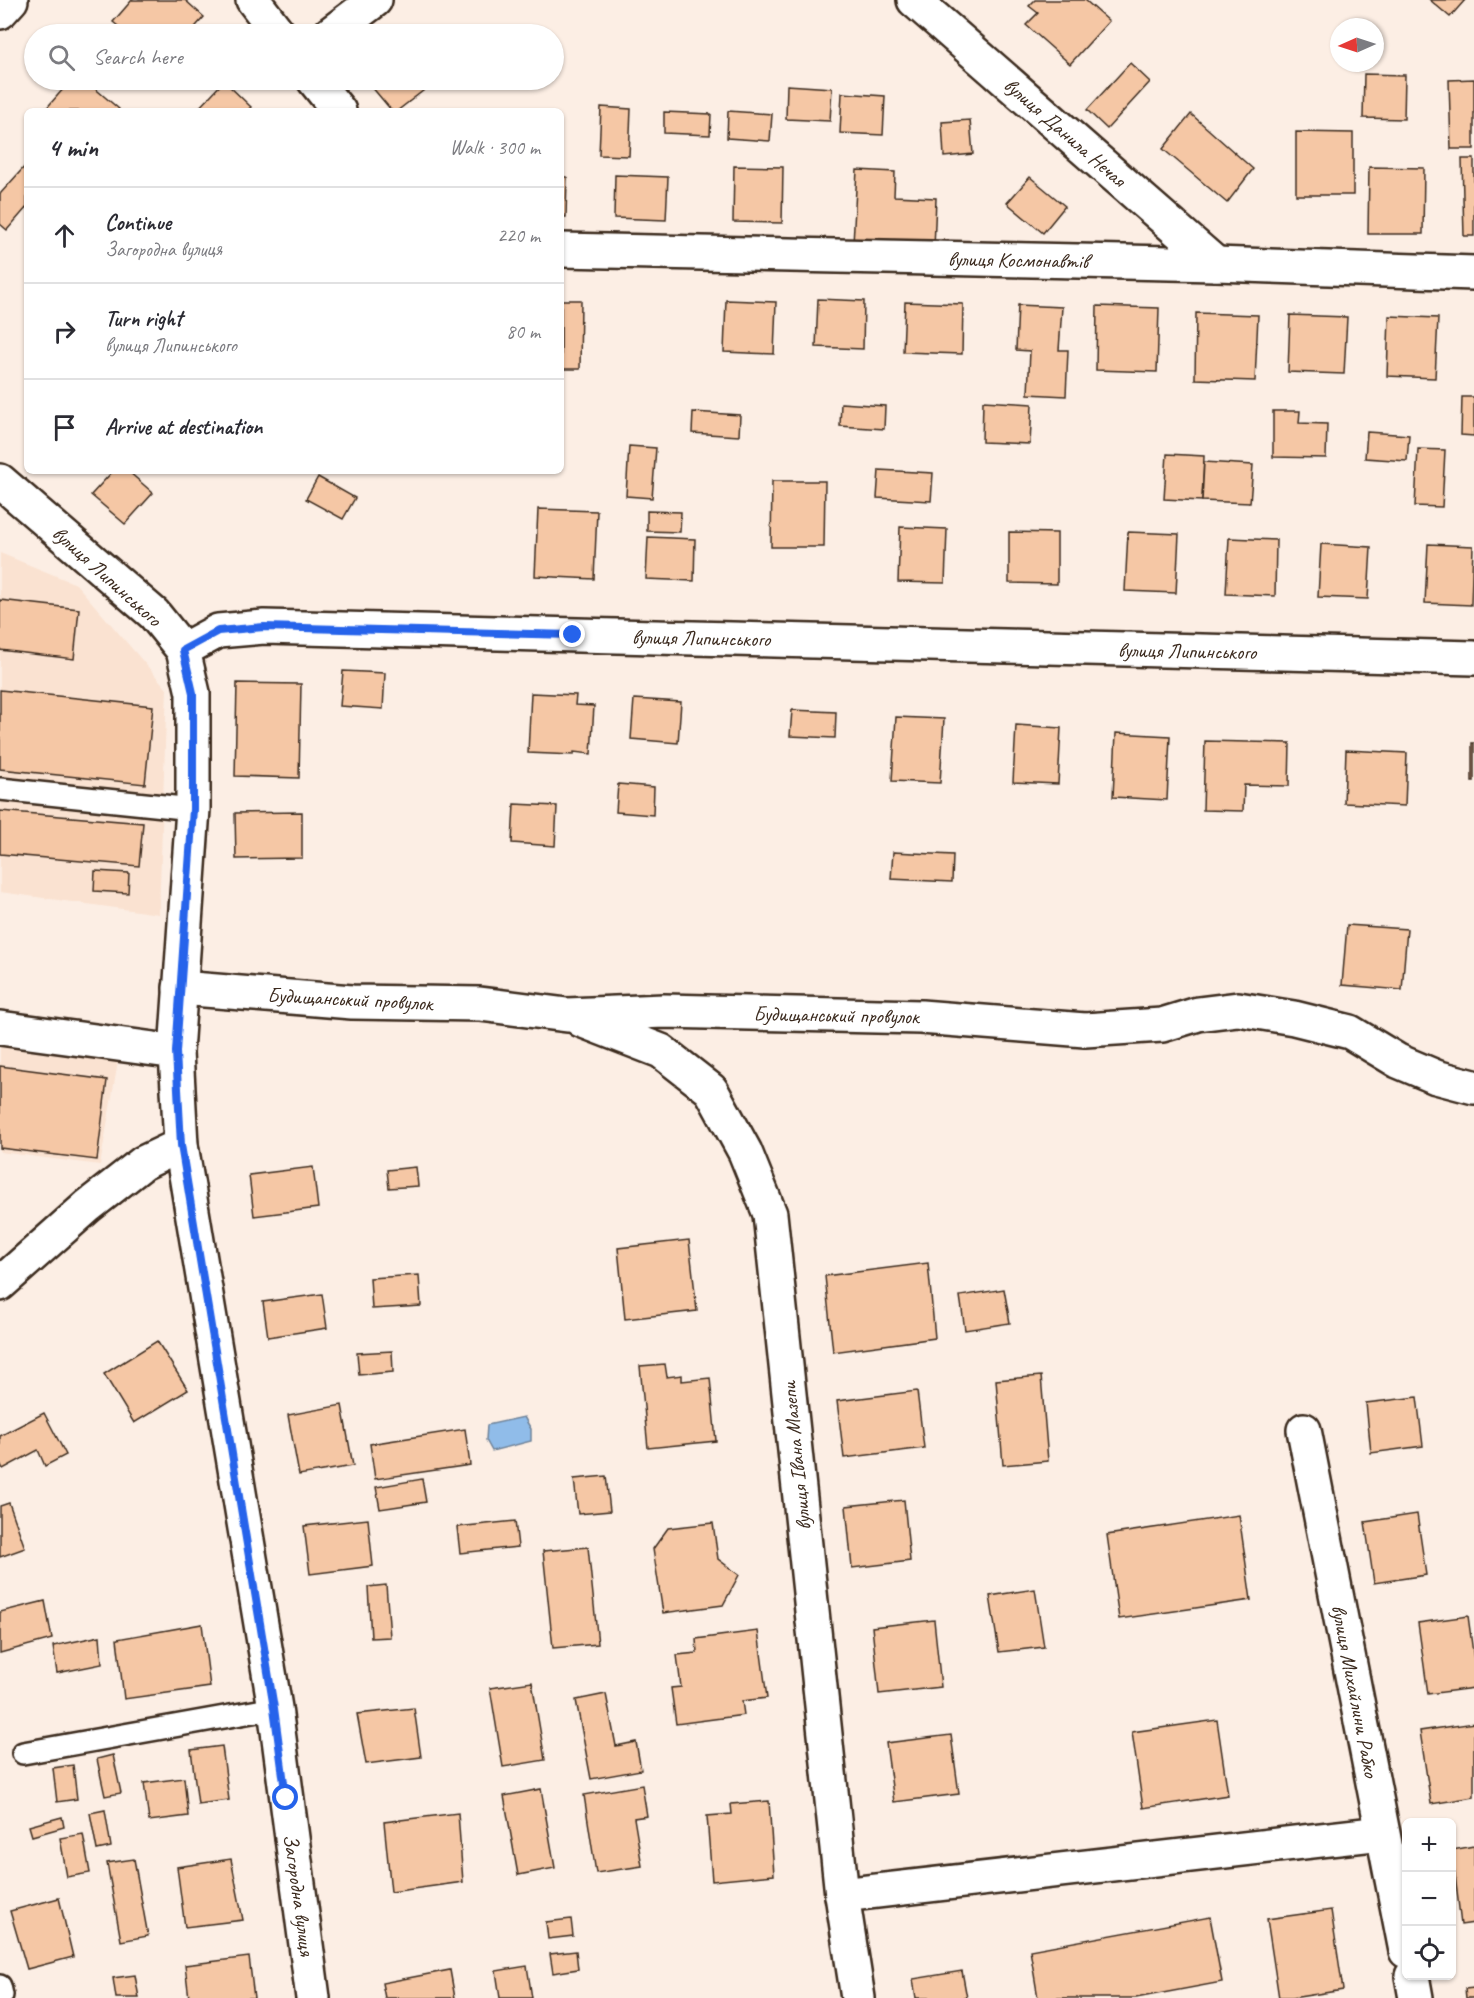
<!DOCTYPE html>
<meta charset="utf-8">
<style>
:root{--surface:#fff;--page:#f2f2f3;--text:#2b2b33;--muted:#7c7c81;--line:#e1e1e2}
body{margin:0;font-family:Caveat,sans-serif;background:var(--page);color:var(--text)}
.controls{position:absolute;right:18px;bottom:18px;display:grid;overflow:hidden;border-radius:9px;box-shadow:0 2px 4px #0004}
.controls button{width:54px;height:54px;display:grid;place-items:center;padding:0;border:0;border-bottom:2px solid var(--line);background:var(--surface);color:var(--text);font:30px sans-serif}
.compass{position:absolute;left:1330px;top:18px;width:54px;height:54px;border-radius:50%;background:var(--surface);box-shadow:0 2px 4px #0004;rotate:267deg}
.stop{position:absolute;width:18px;height:18px;margin:-14px;border:4px solid #2563eb;border-radius:50%;background:#fff}
.stop.end{background:#2563eb;border-color:#fff;box-shadow:0 2px 6px #0008}
.list{margin:0;padding:0;list-style:none}
h2{display:flex;justify-content:space-between;align-items:center;height:78px;margin:0;padding:0 24px;font-size:26px}
h2 small{font-size:20px;font-weight:400;color:var(--muted)}
.list li{display:grid;grid-template-columns:39px 1fr auto;gap:18px;align-items:center;box-sizing:border-box;height:96px;padding:0 24px;border-top:2px solid var(--line)}
.list b{display:block;font-size:22px;white-space:nowrap}
.list p{margin:0;font-size:20px;white-space:nowrap;color:var(--muted)}
.list em{font-size:20px;font-style:normal;color:var(--muted)}
.icon{flex:none;width:33px;height:33px;fill:none;stroke:currentColor;stroke-width:2;stroke-linecap:round;stroke-linejoin:round}
.map{position:relative;flex:none;width:1474px;height:1998px;overflow:hidden}
.search{position:absolute;background:var(--surface);box-shadow:0 2px 4px #0004;left:24px;top:24px;width:540px;height:66px;display:flex;align-items:center;gap:15px;box-sizing:border-box;padding:0 21px;border-radius:33px;color:var(--muted);font-size:22px}
.panel{position:absolute;background:var(--surface);box-shadow:0 2px 4px #0004;left:24px;top:108px;width:540px;height:366px;border-radius:9px}
.map>svg:first-child{display:block}
.built{fill:#fae2d1}
.water{fill:#90bce9;stroke:#6e8298;stroke-width:1.5}
.building{fill:#f5c7a5;stroke:#3b2a1e;stroke-width:1.5}
.lines{fill:none;stroke-linecap:round;stroke-linejoin:round}
.service-casing{stroke:#3b2a1e;stroke-width:26}
.minor-casing{stroke:#3b2a1e;stroke-width:38}
.service{stroke:#fff;stroke-width:21}
.minor{stroke:#fff;stroke-width:33}
.route{stroke:#2563eb;stroke-width:8}
.labels{text-anchor:middle;dominant-baseline:central;stroke-width:5;stroke-linejoin:round;paint-order:stroke}
.street-label{font-size:21px;fill:#3b2a1e;stroke:#fff}
</style>
<div class="map">
<svg width="1474" height="1998" viewBox="0 0 1474 1998">
<rect width="100%" height="100%" fill="#fceee4"/>
<filter id="ink" filterUnits="userSpaceOnUse"><feTurbulence type="fractalNoise" baseFrequency=".0167" numOctaves="2"/><feDisplacementMap in="SourceGraphic" scale="12" xChannelSelector="R" yChannelSelector="G"/><feConvolveMatrix kernelMatrix="1 2 1 2 8 2 1 2 1" color-interpolation-filters="sRGB"/></filter>
<g filter="url(#ink)">
<g class="built">
<polygon points="0,553 76,584 167,689 159,914 0,892"/>
<polygon points="0,1047 118,1062 100,1165 0,1152"/>
</g>
<polygon class="water" points="524,1417 531,1429 531,1441 492,1451 486,1440 487,1425"/>
<g class="building">
<polygon points="132,0 185,0 204,17 189,34 128,34 113,22"/>
<polygon points="1035,0 1085,0 1109,21 1070,64 1026,25 1038,13 1029,6"/>
<polygon points="1430,0 1465,0 1450,17"/>
<polygon points="1130,63 1150,82 1107,129 1087,110"/>
<polygon points="1364,74 1405,75 1404,119 1363,118"/>
<polygon points="1474,79 1474,149 1451,149 1449,80"/>
<polygon points="71,80 85,80 119,109 117,111 44,111"/>
<polygon points="366,80 437,80 397,111 392,111"/>
<polygon points="224,81 251,107 247,111 196,111"/>
<polygon points="787,85 832,88 830,121 786,119"/>
<polygon points="842,93 885,96 883,135 840,133"/>
<polygon points="601,107 631,109 629,156 599,155"/>
<polygon points="728,111 772,114 770,141 727,138"/>
<polygon points="664,112 711,114 710,135 664,133"/>
<polygon points="1191,114 1253,169 1227,203 1163,149"/>
<polygon points="970,120 973,154 944,157 942,122"/>
<polygon points="1296,132 1353,133 1353,195 1296,195"/>
<polygon points="1462,159 1474,159 1474,236 1464,236"/>
<polygon points="27,164 27,207 7,230 0,224 0,194"/>
<polygon points="734,166 783,167 782,223 733,222"/>
<polygon points="1369,167 1424,168 1423,234 1368,234"/>
<polygon points="857,170 895,172 894,196 936,198 934,249 853,244"/>
<polygon points="615,175 668,177 666,220 614,218"/>
<polygon points="561,177 567,177 566,217 561,217"/>
<polygon points="1030,177 1065,206 1043,233 1007,203"/>
<polygon points="818,299 864,301 863,349 816,347"/>
<polygon points="561,300 581,300 580,369 561,369"/>
<polygon points="726,300 776,302 774,354 724,352"/>
<polygon points="905,302 963,304 962,354 903,352"/>
<polygon points="1018,305 1062,307 1059,350 1068,350 1066,396 1028,394 1030,351 1016,350"/>
<polygon points="1097,306 1159,308 1157,372 1096,370"/>
<polygon points="1196,313 1258,315 1255,381 1195,379"/>
<polygon points="1290,315 1347,317 1344,374 1288,372"/>
<polygon points="1389,316 1438,318 1435,378 1387,376"/>
<polygon points="1462,397 1474,397 1474,436 1461,435"/>
<polygon points="983,401 1032,404 1030,444 982,442"/>
<polygon points="841,403 885,406 884,429 840,426"/>
<polygon points="1273,411 1300,411 1299,423 1327,424 1326,458 1273,457"/>
<polygon points="693,412 740,415 739,436 692,433"/>
<polygon points="1367,432 1409,435 1407,461 1365,458"/>
<polygon points="629,446 656,448 652,498 626,496"/>
<polygon points="1418,449 1445,450 1442,507 1415,506"/>
<polygon points="1167,454 1204,456 1202,501 1164,499"/>
<polygon points="1204,462 1253,465 1250,503 1202,501"/>
<polygon points="879,470 933,473 931,501 877,498"/>
<polygon points="113,471 128,471 153,493 125,524 91,495"/>
<polygon points="318,477 355,498 343,519 306,499"/>
<polygon points="772,481 825,481 824,547 771,547"/>
<polygon points="538,509 597,511 594,579 535,576"/>
<polygon points="647,511 681,512 680,532 647,531"/>
<polygon points="900,527 947,529 945,583 898,582"/>
<polygon points="1009,532 1057,533 1057,584 1009,583"/>
<polygon points="1128,532 1179,534 1176,593 1125,591"/>
<polygon points="648,537 695,539 694,581 646,579"/>
<polygon points="1229,538 1276,540 1275,596 1226,594"/>
<polygon points="1321,544 1371,547 1368,599 1318,597"/>
<polygon points="1428,544 1473,546 1471,605 1425,603"/>
<polygon points="0,600 79,609 74,659 0,650"/>
<polygon points="343,671 385,673 383,709 340,706"/>
<polygon points="237,683 301,684 299,778 235,776"/>
<polygon points="0,690 153,706 145,784 0,769"/>
<polygon points="531,693 576,695 575,705 594,706 591,754 574,752 574,755 528,753"/>
<polygon points="634,699 681,702 678,743 631,739"/>
<polygon points="792,710 836,712 835,738 790,736"/>
<polygon points="896,717 944,719 940,783 892,781"/>
<polygon points="1016,725 1061,728 1058,784 1013,782"/>
<polygon points="1116,733 1170,736 1167,800 1113,797"/>
<polygon points="1205,741 1290,743 1289,786 1244,785 1243,811 1203,810"/>
<rect x="1472" y="743" width="2" height="38"/>
<polygon points="1346,750 1407,753 1405,806 1344,803"/>
<polygon points="618,784 654,787 653,815 616,812"/>
<polygon points="514,804 557,806 555,846 512,843"/>
<polygon points="0,811 143,823 139,866 0,854"/>
<polygon points="302,812 302,858 236,859 235,813"/>
<polygon points="893,852 953,855 952,882 891,879"/>
<polygon points="95,871 129,873 128,893 94,891"/>
<polygon points="1347,925 1407,929 1402,990 1342,985"/>
<polygon points="0,1066 107,1080 97,1160 0,1148"/>
<polygon points="313,1167 318,1208 254,1216 249,1175"/>
<polygon points="416,1167 418,1186 389,1188 387,1170"/>
<polygon points="689,1240 697,1311 625,1319 618,1248"/>
<polygon points="928,1263 935,1338 833,1352 825,1276"/>
<polygon points="419,1275 421,1306 372,1309 370,1278"/>
<polygon points="1004,1289 1010,1323 965,1330 960,1296"/>
<polygon points="322,1294 327,1328 268,1337 263,1302"/>
<polygon points="157,1341 188,1390 134,1423 104,1374"/>
<polygon points="392,1351 393,1372 359,1375 357,1353"/>
<polygon points="665,1364 667,1377 682,1375 682,1381 710,1378 716,1441 648,1448 640,1366"/>
<polygon points="1041,1376 1048,1461 1003,1465 996,1380"/>
<polygon points="917,1391 924,1448 844,1458 837,1401"/>
<polygon points="1417,1397 1423,1446 1371,1453 1366,1403"/>
<polygon points="342,1405 353,1466 299,1475 288,1415"/>
<polygon points="44,1413 66,1455 45,1466 38,1450 3,1469 0,1463 0,1436"/>
<polygon points="465,1429 470,1465 375,1479 370,1444"/>
<polygon points="606,1476 610,1511 578,1514 574,1479"/>
<polygon points="422,1479 426,1502 380,1509 376,1487"/>
<polygon points="904,1500 910,1561 852,1568 846,1506"/>
<polygon points="9,1503 25,1548 0,1557 0,1506"/>
<polygon points="1417,1514 1426,1575 1374,1583 1365,1522"/>
<polygon points="1239,1515 1251,1600 1119,1619 1107,1535"/>
<polygon points="368,1519 373,1566 310,1574 304,1526"/>
<polygon points="515,1521 518,1547 460,1553 457,1527"/>
<polygon points="713,1523 718,1559 739,1575 723,1605 663,1613 653,1549 668,1528"/>
<polygon points="588,1547 598,1644 553,1648 543,1551"/>
<polygon points="386,1585 390,1637 371,1638 368,1587"/>
<polygon points="1035,1589 1044,1647 999,1652 990,1596"/>
<polygon points="45,1601 52,1639 0,1653 0,1612"/>
<polygon points="1468,1616 1474,1660 1474,1688 1428,1694 1418,1623"/>
<polygon points="934,1620 941,1687 879,1694 872,1627"/>
<polygon points="202,1624 210,1687 124,1699 117,1639"/>
<polygon points="758,1631 767,1698 742,1701 744,1715 676,1724 671,1688 681,1687 677,1655 697,1653 696,1639"/>
<polygon points="100,1636 102,1664 57,1673 53,1646"/>
<polygon points="532,1682 545,1760 503,1767 490,1688"/>
<polygon points="606,1694 616,1746 636,1742 641,1770 591,1779 576,1700"/>
<polygon points="414,1708 421,1757 366,1764 357,1714"/>
<polygon points="1217,1720 1228,1795 1143,1808 1132,1732"/>
<polygon points="1474,1723 1474,1797 1431,1804 1420,1731"/>
<polygon points="951,1735 959,1794 894,1802 886,1743"/>
<polygon points="222,1746 229,1800 198,1804 191,1750"/>
<polygon points="113,1755 121,1793 105,1796 97,1759"/>
<polygon points="73,1765 77,1799 57,1802 53,1768"/>
<polygon points="184,1778 188,1816 149,1821 144,1783"/>
<polygon points="642,1785 647,1816 634,1818 642,1866 596,1873 584,1795"/>
<polygon points="541,1789 555,1868 518,1875 504,1796"/>
<polygon points="769,1801 774,1875 712,1881 707,1816 732,1814 731,1804"/>
<polygon points="105,1810 111,1847 97,1850 90,1813"/>
<polygon points="458,1813 463,1882 391,1892 384,1822"/>
<polygon points="62,1817 64,1827 32,1836 29,1826"/>
<polygon points="83,1834 90,1873 67,1877 60,1838"/>
<polygon points="1474,1846 1474,1923 1461,1925 1452,1850"/>
<polygon points="134,1859 148,1936 121,1941 107,1863"/>
<polygon points="231,1859 243,1920 185,1927 177,1867"/>
<polygon points="59,1898 73,1957 27,1969 10,1911"/>
<polygon points="1331,1910 1343,1990 1292,1998 1279,1998 1267,1919"/>
<polygon points="1210,1917 1222,1982 1136,1998 1038,1998 1030,1950"/>
<polygon points="571,1919 573,1936 548,1939 546,1922"/>
<polygon points="576,1951 578,1969 553,1973 550,1954"/>
<polygon points="249,1957 254,1998 189,1998 185,1965"/>
<polygon points="527,1966 532,1998 500,1998 496,1971"/>
<polygon points="450,1970 455,1998 385,1998 382,1983"/>
<polygon points="962,1971 967,1998 916,1998 913,1979"/>
<polygon points="135,1975 139,1998 116,1998 113,1978"/>
<polygon points="1474,1988 1474,1998 1466,1998 1465,1989"/>
</g>
<g class="lines">
<defs>
<g id="service">
<polyline points="0,789 193,809"/>
<polyline points="23,1753 275,1708"/>
<polyline points="0,1986 2,1995 0,1998"/>
</g>
<g id="minor">
<polyline points="253,0 279,34"/>
<polyline points="914,0 1216,264"/>
<polyline points="0,12 11,0"/>
<polyline points="330,34 375,0"/>
<polyline points="314,80 339,111"/>
<polyline points="561,250 1216,264 1474,273"/>
<polyline points="0,481 154,614 183,650 193,693 193,809 176,1052 181,1145 275,1708 313,1998"/>
<polyline points="183,650 218,631 264,627 1474,658"/>
<polyline points="180,988 352,1002 480,1004 567,1015 664,1011 921,1017 1085,1030 1162,1025 1198,1014 1238,1009 1294,1018 1350,1032 1398,1061 1436,1077 1474,1087"/>
<polyline points="581,1020 661,1051 711,1090 745,1152 770,1214 842,1895 858,1998"/>
<polyline points="0,1028 176,1052"/>
<polyline points="0,1284 88,1206 143,1163 181,1145"/>
<polyline points="1304,1430 1406,1951"/>
<polyline points="842,1895 1382,1833"/>
<polyline points="1412,1976 1416,1998"/>
</g>
</defs>
<use href="#service" class="service-casing"/>
<use href="#minor" class="minor-casing"/>
<use href="#service" class="service"/>
<use href="#minor" class="minor"/>
</g>
</g>
<g class="lines" filter="url(#ink)">
<polyline class="route" points="286,1798 274,1708 181,1145 176,1052 193,809 193,693 183,650 218,631 264,627 573,635"/>
</g>
<g class="labels">
<g class="street-label">
<text transform="translate(1065 132) rotate(41)">вулиця Данила Нечая</text>
<text transform="translate(1018 260) rotate(1)">вулиця Космонавтів</text>
<text transform="translate(107 576) rotate(42)">вулиця Липинського</text>
<text transform="translate(701 638) rotate(1)">вулиця Липинського</text>
<text transform="translate(1187 651) rotate(1)">вулиця Липинського</text>
<text transform="translate(350 999) rotate(3)">Будищанський провулок</text>
<text transform="translate(836 1015) rotate(1)">Будищанський провулок</text>
<text transform="translate(796 1456) rotate(-96)">вулиця Івана Мазепи</text>
<text transform="translate(1355 1691) rotate(79)">вулиця Михайлини Рабко</text>
<text transform="translate(299 1895) rotate(82)">Загородна вулиця</text>
</g>
</g>
</svg>
<div class="controls">
<button>+</button>
<button>−</button>
<button><svg class="icon" aria-label="locate" viewBox="0 0 24 24"><circle cx="12" cy="12" r="6"/><path d="M12 2v4M12 18v4M2 12h4M18 12h4"/></svg></button>
</div>
<svg class="compass" viewBox="-18 -18 36 36"><path d="M0-13l5 13h-10z" fill="#e53935"/><path d="M0 13l5-13h-10z" fill="#7c7c81"/></svg>
<div class="stop" style="left:286px;top:1798px"></div>
<div class="stop end" style="left:573px;top:635px"></div>
<div class="search"><svg class="icon" aria-label="search" viewBox="0 0 24 24"><circle cx="10" cy="10" r="6"/><path d="M15 15l6 6"/></svg>Search here</div>
<section class="panel">
<h2>4 min<small>Walk · 300 m</small></h2>
<ul class="list">
<li><svg class="icon" aria-label="ahead" viewBox="0 0 24 24"><path d="M12 20V5M6 11l6-6 6 6"/></svg><div><b>Continue</b><p>Загородна вулиця</p></div><em>220 m</em></li>
<li><svg class="icon" aria-label="right" viewBox="0 0 24 24"><path d="M7 20v-9h11M14 6l5 5-5 5"/></svg><div><b>Turn right</b><p>вулиця Липинського</p></div><em>80 m</em></li>
<li><svg class="icon" aria-label="arrive" viewBox="0 0 24 24"><path d="M6 21V4h12l-3 4 3 4H6"/></svg><div><b>Arrive at destination</b></div></li>
</ul>
</section>
</div>
